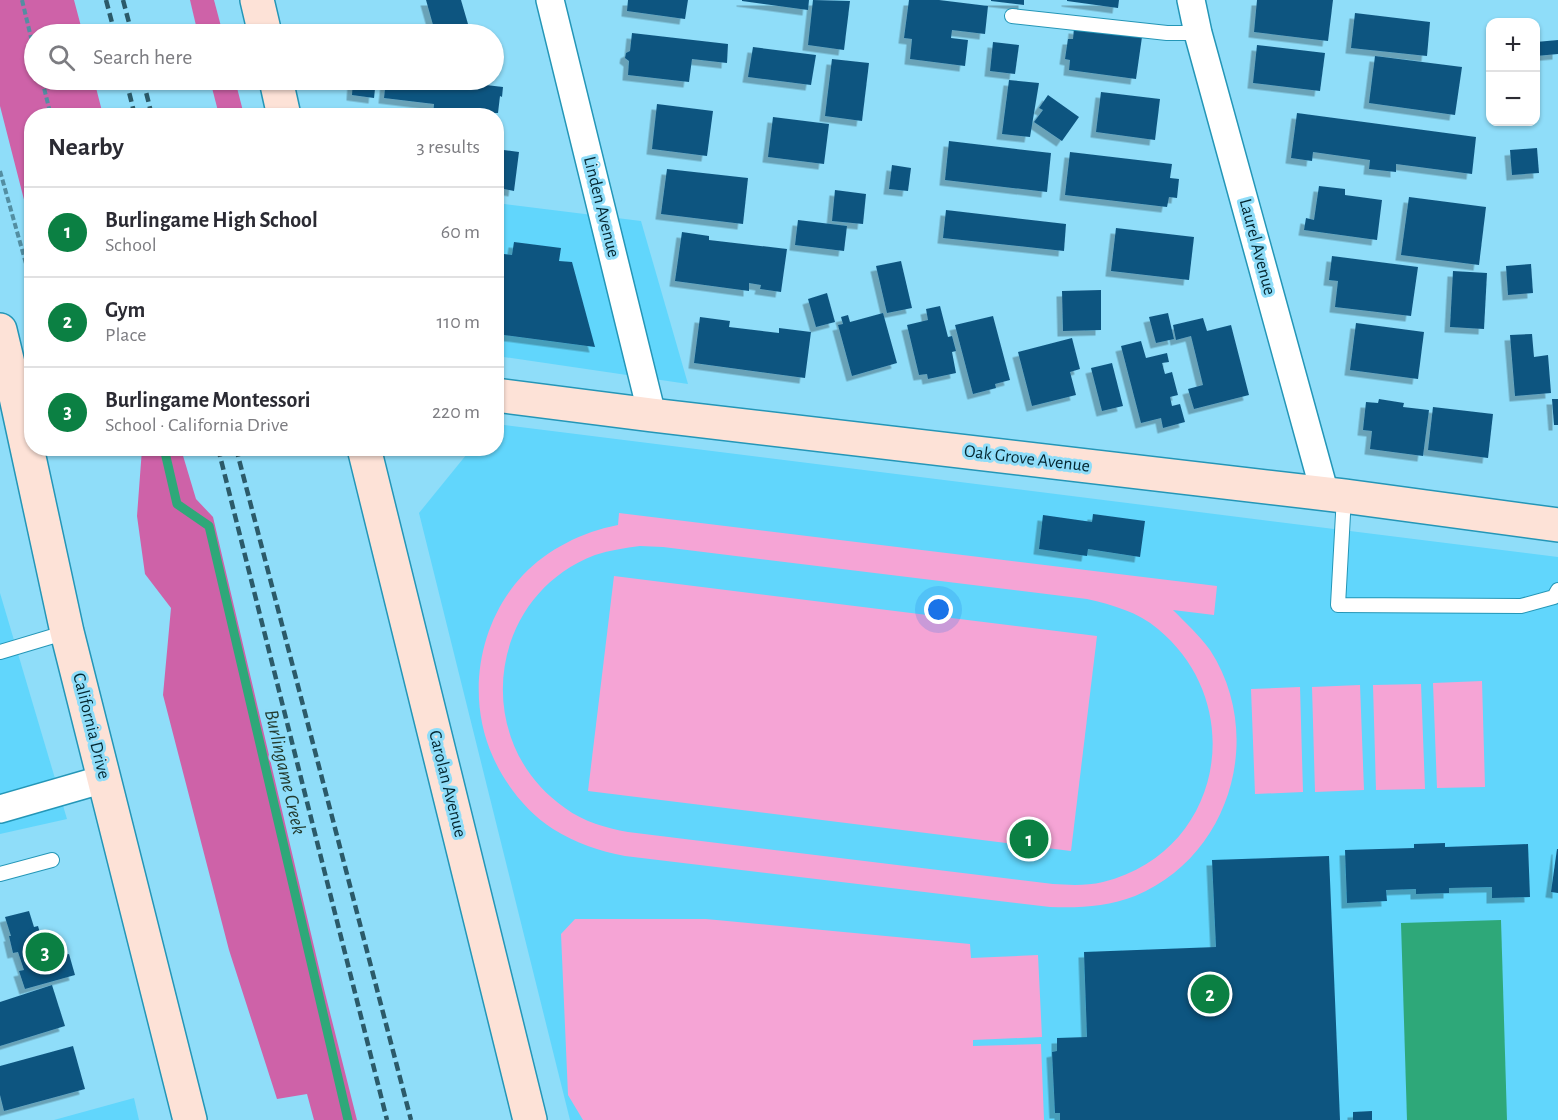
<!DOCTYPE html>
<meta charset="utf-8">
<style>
:root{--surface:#fff;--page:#f2f2f3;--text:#2b2b33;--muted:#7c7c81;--line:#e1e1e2;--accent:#0b8043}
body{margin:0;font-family:"Alegreya Sans",sans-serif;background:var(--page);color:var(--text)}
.controls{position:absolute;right:18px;top:18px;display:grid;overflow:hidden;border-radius:12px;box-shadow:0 2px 4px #0004}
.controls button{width:54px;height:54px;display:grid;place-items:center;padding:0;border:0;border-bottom:2px solid var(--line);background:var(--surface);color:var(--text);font:30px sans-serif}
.you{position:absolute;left:939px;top:610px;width:21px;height:21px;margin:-15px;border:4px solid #fff;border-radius:50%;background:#1a73e8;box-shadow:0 0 0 9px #1a73e833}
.badge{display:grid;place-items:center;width:39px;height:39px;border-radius:50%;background:var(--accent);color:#fff;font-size:20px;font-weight:700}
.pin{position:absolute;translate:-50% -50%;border:3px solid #fff;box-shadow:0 2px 6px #0006}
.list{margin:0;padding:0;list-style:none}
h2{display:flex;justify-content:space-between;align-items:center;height:78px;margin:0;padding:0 24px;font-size:26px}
h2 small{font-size:20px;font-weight:400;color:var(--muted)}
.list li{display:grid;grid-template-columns:39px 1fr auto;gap:18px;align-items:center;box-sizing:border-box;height:90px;padding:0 24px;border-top:2px solid var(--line)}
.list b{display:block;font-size:22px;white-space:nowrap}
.list p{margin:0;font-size:20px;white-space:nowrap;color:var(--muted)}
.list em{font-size:20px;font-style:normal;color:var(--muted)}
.icon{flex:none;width:33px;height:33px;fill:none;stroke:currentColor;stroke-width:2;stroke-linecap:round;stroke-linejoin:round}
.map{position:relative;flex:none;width:1558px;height:1120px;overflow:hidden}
.search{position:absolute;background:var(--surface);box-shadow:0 2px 4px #0004;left:24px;top:24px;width:480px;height:66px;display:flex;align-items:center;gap:15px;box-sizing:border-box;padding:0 21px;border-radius:33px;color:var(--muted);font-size:22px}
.panel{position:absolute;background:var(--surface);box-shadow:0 2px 4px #0004;left:24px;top:108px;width:480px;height:348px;border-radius:24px}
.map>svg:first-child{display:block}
.built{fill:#61d6fc}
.green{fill:#f5a4d5;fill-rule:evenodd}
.forest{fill:#ce62a8}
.water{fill:#2ea879}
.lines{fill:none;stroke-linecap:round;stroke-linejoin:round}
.stream{stroke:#2ea879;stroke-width:9}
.building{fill:#105580;filter:url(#shadow)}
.lane-casing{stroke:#2496b7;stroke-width:16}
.street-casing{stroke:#2496b7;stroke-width:30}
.secondary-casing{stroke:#2496b7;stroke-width:36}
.path{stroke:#538ea2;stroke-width:4;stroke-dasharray:6 3;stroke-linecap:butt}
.lane{stroke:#fff;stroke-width:14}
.street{stroke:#fff;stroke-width:27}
.secondary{stroke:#fde2d7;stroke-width:33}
.rail{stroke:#2b5a69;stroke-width:4.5;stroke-dasharray:9 4.5;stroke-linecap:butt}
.labels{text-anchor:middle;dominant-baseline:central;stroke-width:6;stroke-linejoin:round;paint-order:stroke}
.street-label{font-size:18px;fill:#042731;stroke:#8fddf9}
.water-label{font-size:20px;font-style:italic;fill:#233c30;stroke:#8fddf9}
</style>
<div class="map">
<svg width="1558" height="1120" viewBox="0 0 1558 1120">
<defs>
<filter id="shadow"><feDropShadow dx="-5.5" dy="5.5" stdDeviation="0" flood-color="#0004"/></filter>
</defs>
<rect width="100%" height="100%" fill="#8fddf9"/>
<g class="built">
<polygon points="497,203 641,221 688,384 497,356"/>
<polygon points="497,424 1558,557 1558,1120 570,1120 419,513 471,449 496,448"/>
<polygon points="0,593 67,819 0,834"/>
<polygon points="134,1098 139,1120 54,1120"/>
</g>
<g class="green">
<path d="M619 513 1217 586 1214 615 1173 610C1186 623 1199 635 1210 650 1266 736 1230 857 1135 896 1107 907 1079 908 1050 907L625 856C599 851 576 843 553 829 527 812 506 786 493 757 466 698 478 623 523 575 548 549 582 532 618 525ZM640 546 663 547 1087 599C1113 605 1138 612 1158 629 1250 705 1222 853 1103 882 1086 886 1069 885 1053 884L628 832C606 828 584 822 565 808 470 742 487 596 595 555 610 550 625 548 640 546Z"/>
<polygon points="614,576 1097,636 1071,851 588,791"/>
<polygon points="1482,681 1485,787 1437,788 1433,683"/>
<polygon points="1421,684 1425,789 1376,790 1373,685"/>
<polygon points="1360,685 1364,790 1315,792 1312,687"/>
<polygon points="1300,687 1303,792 1255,794 1251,689"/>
<polygon points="575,919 706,919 970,944 971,958 1038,955 1042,1037 973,1040 973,1046 1041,1044 1044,1120 583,1120 568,1095 561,934"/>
</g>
<g class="forest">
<polygon points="0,0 74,0 83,34 34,34 34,80 94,80 103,115 32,116 31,227 0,106"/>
<polygon points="190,0 214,0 223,34 198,34"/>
<polygon points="210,80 235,80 244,115 219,115"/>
<polygon points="142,449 181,449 196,499 213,517 324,989 357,1120 314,1120 307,1094 277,1099 229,950 163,695 171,608 145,574 137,516"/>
</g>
<polygon class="water" points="1501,920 1507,1120 1407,1120 1401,923"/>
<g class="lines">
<polyline class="stream" points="164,448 177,504 209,526 348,1120"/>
</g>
<g class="building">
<polygon points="426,0 461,0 468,24 435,32"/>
<polygon points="628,0 688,0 685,19 627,11"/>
<polygon points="742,0 809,0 808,10 742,1"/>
<polygon points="813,0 850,1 844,50 808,45"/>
<polygon points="909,0 939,0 988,6 985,34 952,30 951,38 968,40 965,66 910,59 912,39 904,38"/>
<polygon points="991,0 1024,0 1024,5 991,1"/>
<polygon points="1067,0 1119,0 1118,8 1067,1"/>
<polygon points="1257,0 1333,0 1328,41 1254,32"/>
<polygon points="1355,13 1430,22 1427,56 1351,48"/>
<polygon points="1074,28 1142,37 1136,79 1069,70 1070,60 1065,59 1068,39 1073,39"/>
<polygon points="632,33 728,44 727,63 692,59 689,82 628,75 629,61 625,58 626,53 630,51"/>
<polygon points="1558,40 1558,54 1536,56 1536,42"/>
<polygon points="993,42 1019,45 1015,74 990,71"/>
<polygon points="1257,45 1325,53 1320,91 1253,83"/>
<polygon points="753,47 816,55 811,85 748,77"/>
<polygon points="1375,56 1462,67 1455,115 1369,103"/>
<polygon points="832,59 869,63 862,121 825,116"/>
<polygon points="353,80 376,80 374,98 352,95"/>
<polygon points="386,80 443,80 503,87 502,97 500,96 498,113 491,113 491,116 433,116 434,104 384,98"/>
<polygon points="1009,80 1039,83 1030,137 1002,134"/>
<polygon points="1101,92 1160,99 1155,140 1096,132"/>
<polygon points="1048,95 1079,117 1062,141 1034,122 1043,110 1039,108"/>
<polygon points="657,104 713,111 707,156 652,149"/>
<polygon points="1297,113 1476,137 1472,174 1396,164 1396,172 1369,169 1370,160 1313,152 1312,161 1291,158"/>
<polygon points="773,117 829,124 824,164 768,157"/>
<polygon points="949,141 1051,153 1047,192 945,180"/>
<polygon points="1537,148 1539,173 1512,175 1510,150"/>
<polygon points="496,149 519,152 514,191 504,189 503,201 496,200"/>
<polygon points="1070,152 1172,164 1170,178 1179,179 1177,198 1169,197 1167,207 1065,195"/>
<polygon points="892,165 911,168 908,191 889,189"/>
<polygon points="667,169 748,178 743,224 661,214"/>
<polygon points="1319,186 1345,189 1345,195 1382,200 1377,240 1304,230 1306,218 1314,220"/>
<polygon points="835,190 866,194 863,224 832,221"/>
<polygon points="1409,197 1486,207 1479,265 1401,255"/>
<polygon points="946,210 1066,224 1064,251 943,238"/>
<polygon points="798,220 847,226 844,251 795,245"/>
<polygon points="1116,228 1194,237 1189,280 1111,271"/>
<polygon points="682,232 709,236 709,240 787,249 781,292 760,289 761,285 749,283 749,291 675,281"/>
<polygon points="514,242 561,248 559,261 572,262 595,347 496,334 496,253 512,255"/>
<polygon points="1332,256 1418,267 1411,316 1335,307 1338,281 1329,280"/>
<polygon points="901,261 912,308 887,313 876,266"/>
<polygon points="1531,264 1533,293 1508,295 1506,266"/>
<polygon points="1453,271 1487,273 1484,329 1450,327"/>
<polygon points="1101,290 1101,330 1063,331 1062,291"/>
<polygon points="827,293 835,322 816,327 808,299"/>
<polygon points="940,306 948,337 952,336 956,351 952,352 956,373 928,379 927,374 919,375 907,325 928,320 926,309"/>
<polygon points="883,313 897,363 852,376 838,325 843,324 841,317 848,315 850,322"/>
<polygon points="1168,313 1174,339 1156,343 1149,317"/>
<polygon points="993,316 1010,380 995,384 996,388 973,394 955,325"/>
<polygon points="700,317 730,321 729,327 779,333 779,328 811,332 805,378 694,363"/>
<polygon points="1203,318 1207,331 1231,325 1249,395 1194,409 1188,389 1203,385 1191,336 1176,340 1173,325"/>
<polygon points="1356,323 1424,332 1418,379 1350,370"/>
<polygon points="1532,334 1534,357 1548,355 1551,393 1515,396 1510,335"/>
<polygon points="1072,338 1080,369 1070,372 1076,395 1032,406 1018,352"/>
<polygon points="1141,341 1146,358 1167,353 1169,362 1162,363 1165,374 1172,372 1178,395 1170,397 1172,406 1180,404 1185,422 1163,428 1161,418 1141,423 1121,346"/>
<polygon points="1112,363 1123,406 1102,411 1091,368"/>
<polygon points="1379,399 1404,403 1403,407 1429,410 1423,456 1370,449 1372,431 1363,430 1366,402 1378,403"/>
<polygon points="1552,399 1558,399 1558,425 1554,425"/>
<polygon points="1433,407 1493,414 1488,458 1428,450"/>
<polygon points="1093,514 1145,521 1140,557 1088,549 1087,556 1039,549 1043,515 1092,522"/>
<polygon points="1445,843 1445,847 1528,844 1530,897 1492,898 1492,887 1449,888 1449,893 1416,894 1416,889 1386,890 1387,901 1347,903 1345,850 1414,848 1414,844"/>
<polygon points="1557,849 1558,849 1558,893 1551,892"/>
<polygon points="1329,856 1340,1120 1060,1120 1060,1113 1055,1113 1052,1052 1057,1051 1057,1038 1087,1037 1084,952 1216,947 1212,860"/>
<polygon points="29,911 34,927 38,926 43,943 55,940 62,948 64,955 69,954 75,975 25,989 19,971 24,970 18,952 13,953 9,936 11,936 5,917"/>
<polygon points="52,985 65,1026 0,1046 0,1002"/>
<polygon points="73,1046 85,1089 4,1111 0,1095 0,1066"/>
<polygon points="1372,1111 1372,1120 1353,1120 1353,1112"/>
</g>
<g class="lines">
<defs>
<g id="lane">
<polyline points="1012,16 1167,33 1198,33"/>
<polyline points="1344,496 1338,605 1521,606 1554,597 1558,590"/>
<polyline points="0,652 67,632"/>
<polyline points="0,874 52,860"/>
</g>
<g id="street">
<polyline points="550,0 652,415"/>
<polyline points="1191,0 1198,33 1325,494"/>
<polyline points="0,809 104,779"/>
</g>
<g id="secondary">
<polyline points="257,0 265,34"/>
<polyline points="276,80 284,116"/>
<polyline points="0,330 16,397 67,632 190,1120"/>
<polyline points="496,395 652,415 1344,496 1558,525"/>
<polyline points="364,448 530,1120"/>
</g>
</defs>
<use href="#lane" class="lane-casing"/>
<use href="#street" class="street-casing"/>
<use href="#secondary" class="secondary-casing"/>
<g class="path">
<polyline points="22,0 34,50"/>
<polyline points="42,80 51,116"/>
<polyline points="0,171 32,285"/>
</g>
<use href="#lane" class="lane"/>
<use href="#street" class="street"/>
<use href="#secondary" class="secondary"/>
<g class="rail">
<polyline points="106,0 115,34"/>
<polyline points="123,0 132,34"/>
<polyline points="126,80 135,116"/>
<polyline points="143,80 152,116"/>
<polyline points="218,448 387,1120"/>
<polyline points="236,448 411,1120"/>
</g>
</g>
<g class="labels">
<g class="street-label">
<text transform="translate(601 207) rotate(76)">Linden Avenue</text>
<text transform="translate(1257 247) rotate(75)">Laurel Avenue</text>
<text transform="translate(1027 459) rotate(7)">Oak Grove Avenue</text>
<text transform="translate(91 726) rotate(76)">California Drive</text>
<text transform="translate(447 784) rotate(76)">Carolan Avenue</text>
</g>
<g class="water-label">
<text transform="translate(285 772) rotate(77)">Burlingame Creek</text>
</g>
</g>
</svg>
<div class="controls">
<button>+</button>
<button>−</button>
</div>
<div class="you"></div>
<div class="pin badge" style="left:1029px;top:839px">1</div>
<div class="pin badge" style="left:1210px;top:994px">2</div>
<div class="pin badge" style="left:45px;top:952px">3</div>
<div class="search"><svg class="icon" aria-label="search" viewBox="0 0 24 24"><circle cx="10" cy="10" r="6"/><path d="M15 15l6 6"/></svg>Search here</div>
<section class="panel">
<h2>Nearby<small>3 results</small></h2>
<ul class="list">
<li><span class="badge">1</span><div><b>Burlingame High School</b><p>School</p></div><em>60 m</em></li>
<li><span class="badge">2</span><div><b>Gym</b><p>Place</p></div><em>110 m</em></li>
<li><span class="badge">3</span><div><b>Burlingame Montessori</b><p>School · California Drive</p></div><em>220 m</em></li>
</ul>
</section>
</div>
